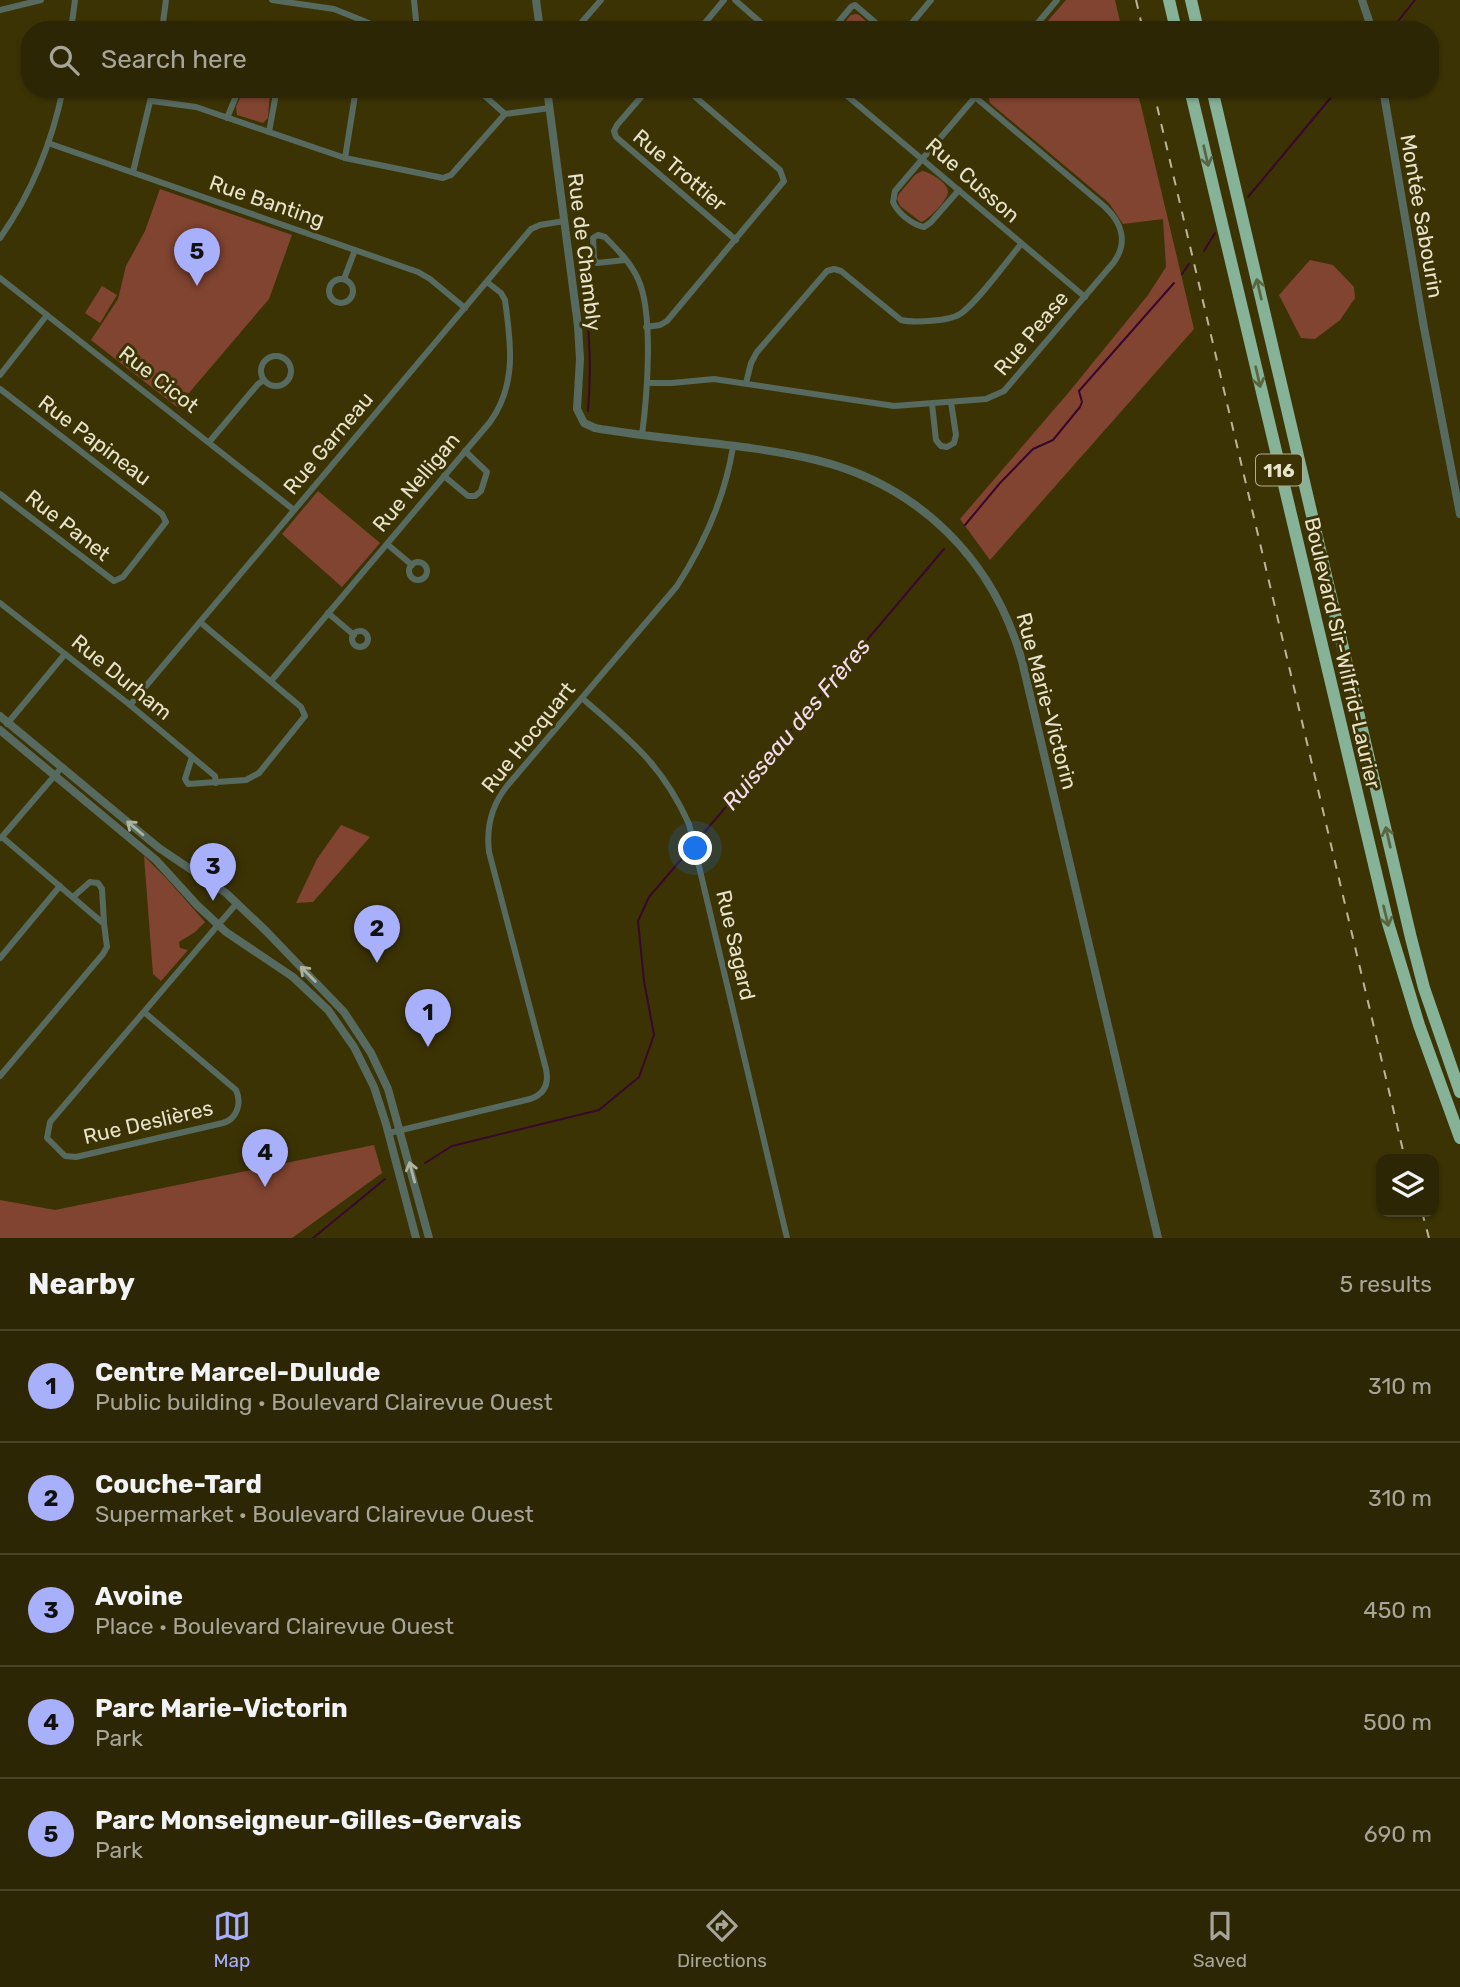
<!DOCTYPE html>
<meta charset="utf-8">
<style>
:root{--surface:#2d2604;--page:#393213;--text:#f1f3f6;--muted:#a7a59a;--line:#484326;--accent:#a8b0fc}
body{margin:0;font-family:Rubik,sans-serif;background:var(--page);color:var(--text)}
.controls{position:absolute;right:21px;bottom:21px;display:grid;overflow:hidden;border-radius:14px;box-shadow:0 2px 5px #0004}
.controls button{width:63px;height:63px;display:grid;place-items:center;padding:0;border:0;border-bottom:2px solid var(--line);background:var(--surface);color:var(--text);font:35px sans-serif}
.you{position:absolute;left:696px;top:849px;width:24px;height:24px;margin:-18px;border:5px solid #fff;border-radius:50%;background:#1a73e8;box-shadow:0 0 0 10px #1a73e833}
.badge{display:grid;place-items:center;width:46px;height:46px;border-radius:50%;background:var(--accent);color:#111;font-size:23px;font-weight:700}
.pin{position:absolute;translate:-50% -58px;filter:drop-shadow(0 2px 4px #0008)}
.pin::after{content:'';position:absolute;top:37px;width:24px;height:21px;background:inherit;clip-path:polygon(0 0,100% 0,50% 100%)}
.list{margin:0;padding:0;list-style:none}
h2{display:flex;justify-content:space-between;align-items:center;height:91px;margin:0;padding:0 28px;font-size:30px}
h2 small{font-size:23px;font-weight:400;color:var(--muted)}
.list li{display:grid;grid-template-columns:46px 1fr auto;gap:21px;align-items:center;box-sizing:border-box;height:112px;padding:0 28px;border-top:2px solid var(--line)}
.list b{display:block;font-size:26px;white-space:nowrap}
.list p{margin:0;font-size:23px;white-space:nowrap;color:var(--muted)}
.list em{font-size:23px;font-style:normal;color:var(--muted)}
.icon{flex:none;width:38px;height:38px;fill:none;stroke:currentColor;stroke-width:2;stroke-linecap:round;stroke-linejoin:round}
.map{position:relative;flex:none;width:1460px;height:1238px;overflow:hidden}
.search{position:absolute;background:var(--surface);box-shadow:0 2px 5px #0004;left:21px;right:21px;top:21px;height:77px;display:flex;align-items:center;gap:18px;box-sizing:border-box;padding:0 24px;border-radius:28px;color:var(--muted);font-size:26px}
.sheet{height:651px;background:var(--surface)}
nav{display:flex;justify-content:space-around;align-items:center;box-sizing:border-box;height:98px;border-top:2px solid var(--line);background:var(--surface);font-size:19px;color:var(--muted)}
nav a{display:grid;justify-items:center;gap:4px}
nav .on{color:var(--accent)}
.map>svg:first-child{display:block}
.green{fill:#814430}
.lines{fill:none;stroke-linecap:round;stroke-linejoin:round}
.stream{stroke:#38082d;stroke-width:2}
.minor{stroke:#576a5f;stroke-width:6}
.tertiary{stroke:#576a5f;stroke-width:8}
.motorway{stroke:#86b398;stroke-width:12}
.rail{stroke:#bbb598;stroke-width:2;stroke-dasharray:9 9;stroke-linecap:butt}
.oneway{stroke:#5a6640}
.oneway2{stroke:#aeb3a0}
.labels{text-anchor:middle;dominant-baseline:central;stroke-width:6;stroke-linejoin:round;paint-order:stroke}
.shield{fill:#3c3305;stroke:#b4ae90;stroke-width:2}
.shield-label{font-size:19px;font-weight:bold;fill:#e8e3cc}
.street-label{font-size:21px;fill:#e8e3cc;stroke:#3c3305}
.water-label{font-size:23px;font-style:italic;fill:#f5dcec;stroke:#3c3305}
</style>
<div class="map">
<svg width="1460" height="1238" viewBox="0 0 1460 1238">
<rect width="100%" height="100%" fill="#3c3305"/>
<g class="green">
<polygon points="1066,0 1115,0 1122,30 1040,30"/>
<polygon points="856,14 859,15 876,30 838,30 851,15"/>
<polygon points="244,89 269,89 270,91 268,118 263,123 237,115 236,107"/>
<polygon points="990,89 1137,89 1194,329 990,560 960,519 1069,392 1148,295 1166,267 1163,219 1123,224 1109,203 990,103 988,96"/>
<path d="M922 171C930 172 948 183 948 192 948 200 928 220 921 222L900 206 897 199 899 194 915 175Z"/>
<polygon points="160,189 292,235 269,299 177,407 91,340 118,299 126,266 145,231"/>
<polygon points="1310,260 1333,265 1354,287 1355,298 1340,320 1315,339 1301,338 1279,295"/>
<polygon points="102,286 117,295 100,323 85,313"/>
<polygon points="318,491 380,543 342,587 282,534"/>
<polygon points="341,825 370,837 313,902 296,903 317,859"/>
<polygon points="144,856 166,878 205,922 195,932 179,942 180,948 188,950 161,981 153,974"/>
<polygon points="374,1145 382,1173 292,1238 0,1238 0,1200 55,1210"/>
</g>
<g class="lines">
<g class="stream">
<polyline points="1391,30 1415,0"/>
<polyline points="1248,197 1338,89"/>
<polyline points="1204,251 1215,233"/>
<path d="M580 252C587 308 593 354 588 411"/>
<polyline points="1182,274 1189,264"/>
<polyline points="965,525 1000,483 1033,449 1053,440 1080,407 1082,402 1079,391 1174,283"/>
<polyline points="697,841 944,549"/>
<polyline points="425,1163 452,1146 599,1110 639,1077 654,1035 644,981 638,921 649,897 691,848"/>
<polyline points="313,1238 385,1179"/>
</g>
<g class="minor">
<polyline points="272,0 334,9 386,30"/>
<polyline points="414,0 417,30"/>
<polyline points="735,0 769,30"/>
<polyline points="0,10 41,0"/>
<polyline points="71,30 75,0"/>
<polyline points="162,30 166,0"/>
<polyline points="575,30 601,0"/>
<polyline points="699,30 724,0"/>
<polyline points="832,30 851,7 855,5 884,30"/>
<polyline points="906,30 931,0"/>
<polyline points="1032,30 1057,0"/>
<polyline points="477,89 505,114 550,108"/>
<polyline points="648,89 617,125 614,131 616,137 736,240"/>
<polyline points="839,89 1085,297"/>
<polyline points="152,101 196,107 345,158 443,178 451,175 505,114"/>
<polyline points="227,118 239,89"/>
<polyline points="269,132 275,99 274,89"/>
<polyline points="48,143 418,272 430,279 465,308"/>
<polyline points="345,158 356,89"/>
<polyline points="133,172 153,89"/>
<path d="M959 190 931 222 924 227C912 225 897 212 893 202L895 191 982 89"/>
<path d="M0 238C31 194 52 142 63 89"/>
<path d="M625 260 597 263 594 259 593 238 598 235 605 237C617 249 631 263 638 279 654 313 647 397 642 435"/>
<polyline points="0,278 294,510"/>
<circle cx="341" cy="291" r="12"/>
<polyline points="344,279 355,250"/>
<polyline points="646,327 660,325 667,321 784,181 780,170 686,89"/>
<circle cx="276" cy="371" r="15"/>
<polyline points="0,375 47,315"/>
<path d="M647 383H672L714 379 894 406 986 399 1004 391 1114 262C1128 242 1122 223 1105 207L975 97"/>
<path d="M746 383 751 363 757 352 827 271 834 269 841 271 901 320C914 323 950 321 960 314 976 304 1007 261 1021 244"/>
<polyline points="0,389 162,514 166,522 123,577 114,581 0,494"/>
<polyline points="932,404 936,440 941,446 947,447 954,443 956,435 951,402"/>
<polyline points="210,441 258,384 264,380"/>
<polyline points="444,476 468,496 475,496 481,491 487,472 465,451"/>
<polyline points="387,544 412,565"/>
<circle cx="418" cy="571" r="9"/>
<polyline points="0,603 130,705 215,776 216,783"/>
<polyline points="328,613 354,635"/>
<circle cx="360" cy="639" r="8"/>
<path d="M271 681 490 422C517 385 511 343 505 300L501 293 487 282"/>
<path d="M582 698C630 740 662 764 689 824L787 1238"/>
<polyline points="130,705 531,229 540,225 564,221"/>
<polyline points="7,724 65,654"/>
<polyline points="192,757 185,779 188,784 246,780 259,773 305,716 301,707 200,622"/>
<polyline points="1,838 62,767"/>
<polyline points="73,897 90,882 98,883 102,889 104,923"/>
<polyline points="0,958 60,886"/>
<path d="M144 1012 236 1090C242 1103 237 1119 223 1123L76 1157 65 1156 47 1138 50 1122 212 932 237 903"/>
<polyline points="0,1076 103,954 107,947 104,924 2,837"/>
<path d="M389 1133 530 1099C545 1094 549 1083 546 1069L489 852C486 827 491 806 507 786L677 586C704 544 725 496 733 447"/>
</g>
<g class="tertiary">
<polyline points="536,0 540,30"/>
<polyline points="1362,0 1372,30"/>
<path d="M547 89 578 326 580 359 577 409 584 423 595 428C668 441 744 443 816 460 919 485 994 560 1022 661L1158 1238"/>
<polyline points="1383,89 1424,328 1460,514"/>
<polyline points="0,716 159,848 226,893 266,931 344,1012 371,1053 388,1089 429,1238"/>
<polyline points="0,730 156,860 197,905 226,932 293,977 328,1010 354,1047 374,1087 386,1124 416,1238"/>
</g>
<g class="motorway">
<polyline points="1169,0 1176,30"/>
<polyline points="1191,0 1198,30"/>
<polyline points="1190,89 1388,923 1419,1025 1460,1138"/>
<polyline points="1212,89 1411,938 1424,988 1460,1092"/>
</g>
<g class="rail">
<polyline points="1136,0 1143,30"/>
<polyline points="1153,89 1405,1159"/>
<polyline points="1422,1212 1429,1238"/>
</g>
</g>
<defs><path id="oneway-shaft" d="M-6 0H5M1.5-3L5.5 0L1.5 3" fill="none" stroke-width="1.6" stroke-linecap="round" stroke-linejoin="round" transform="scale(1.75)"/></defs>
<g class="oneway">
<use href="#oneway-shaft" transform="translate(1206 156) rotate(77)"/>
<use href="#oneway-shaft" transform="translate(1259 289) rotate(-103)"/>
<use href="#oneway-shaft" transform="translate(1258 377) rotate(77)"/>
<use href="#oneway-shaft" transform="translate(1388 837) rotate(-103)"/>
<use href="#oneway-shaft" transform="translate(1386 916) rotate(76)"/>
</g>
<g class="oneway2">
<use href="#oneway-shaft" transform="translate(135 828) rotate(-140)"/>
<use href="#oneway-shaft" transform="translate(308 974) rotate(-135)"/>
<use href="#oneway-shaft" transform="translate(412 1172) rotate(-105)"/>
</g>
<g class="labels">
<rect class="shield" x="1256" y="454.5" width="46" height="31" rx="5"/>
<g class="shield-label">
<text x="1279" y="470">116</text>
</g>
<g class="street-label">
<text transform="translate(680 170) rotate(40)">Rue Trottier</text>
<text transform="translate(973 180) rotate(41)">Rue Cusson</text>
<text transform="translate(267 201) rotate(19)">Rue Banting</text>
<text transform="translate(1422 216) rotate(80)">Montée Sabourin</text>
<text transform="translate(585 252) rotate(83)">Rue de Chambly</text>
<text transform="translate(1031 333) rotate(-50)">Rue Pease</text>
<text transform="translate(159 379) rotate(38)">Rue Cicot</text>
<text transform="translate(95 440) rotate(37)">Rue Papineau</text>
<text transform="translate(328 443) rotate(-50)">Rue Garneau</text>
<text transform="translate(416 482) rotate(-50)">Rue Nelligan</text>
<text transform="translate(68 525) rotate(38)">Rue Panet</text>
<text transform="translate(1343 653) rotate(77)">Boulevard Sir-Wilfrid-Laurier</text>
<text transform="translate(122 677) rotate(39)">Rue Durham</text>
<text transform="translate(1047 701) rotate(75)">Rue Marie-Victorin</text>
<text transform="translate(528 737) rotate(-51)">Rue Hocquart</text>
<text transform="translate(736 945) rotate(77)">Rue Sagard</text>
<text transform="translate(148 1122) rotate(-13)">Rue Deslières</text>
</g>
<g class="water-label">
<text transform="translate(796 724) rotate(-50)">Ruisseau des Frères</text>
</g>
</g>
</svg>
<div class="controls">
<button><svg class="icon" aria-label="layers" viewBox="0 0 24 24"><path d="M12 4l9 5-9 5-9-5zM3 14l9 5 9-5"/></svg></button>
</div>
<div class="you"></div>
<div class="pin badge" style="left:428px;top:1047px">1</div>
<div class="pin badge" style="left:377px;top:963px">2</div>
<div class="pin badge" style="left:213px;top:901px">3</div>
<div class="pin badge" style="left:265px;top:1187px">4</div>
<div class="pin badge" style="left:197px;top:286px">5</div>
<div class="search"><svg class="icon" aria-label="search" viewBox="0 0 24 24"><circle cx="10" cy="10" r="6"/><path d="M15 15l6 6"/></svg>Search here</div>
</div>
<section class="sheet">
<h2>Nearby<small>5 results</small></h2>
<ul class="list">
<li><span class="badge">1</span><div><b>Centre Marcel-Dulude</b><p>Public building · Boulevard Clairevue Ouest</p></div><em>310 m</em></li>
<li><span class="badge">2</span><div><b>Couche-Tard</b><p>Supermarket · Boulevard Clairevue Ouest</p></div><em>310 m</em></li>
<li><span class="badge">3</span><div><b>Avoine</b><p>Place · Boulevard Clairevue Ouest</p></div><em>450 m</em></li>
<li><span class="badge">4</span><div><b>Parc Marie-Victorin</b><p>Park</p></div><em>500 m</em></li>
<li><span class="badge">5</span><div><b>Parc Monseigneur-Gilles-Gervais</b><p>Park</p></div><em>690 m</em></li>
</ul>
</section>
<nav>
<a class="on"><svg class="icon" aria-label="map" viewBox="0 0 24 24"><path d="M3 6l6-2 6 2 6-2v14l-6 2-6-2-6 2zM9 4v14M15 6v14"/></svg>Map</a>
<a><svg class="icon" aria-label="directions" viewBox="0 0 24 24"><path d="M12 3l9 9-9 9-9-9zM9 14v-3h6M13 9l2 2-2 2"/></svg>Directions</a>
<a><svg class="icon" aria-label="saved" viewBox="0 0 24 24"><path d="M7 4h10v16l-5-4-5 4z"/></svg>Saved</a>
</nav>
